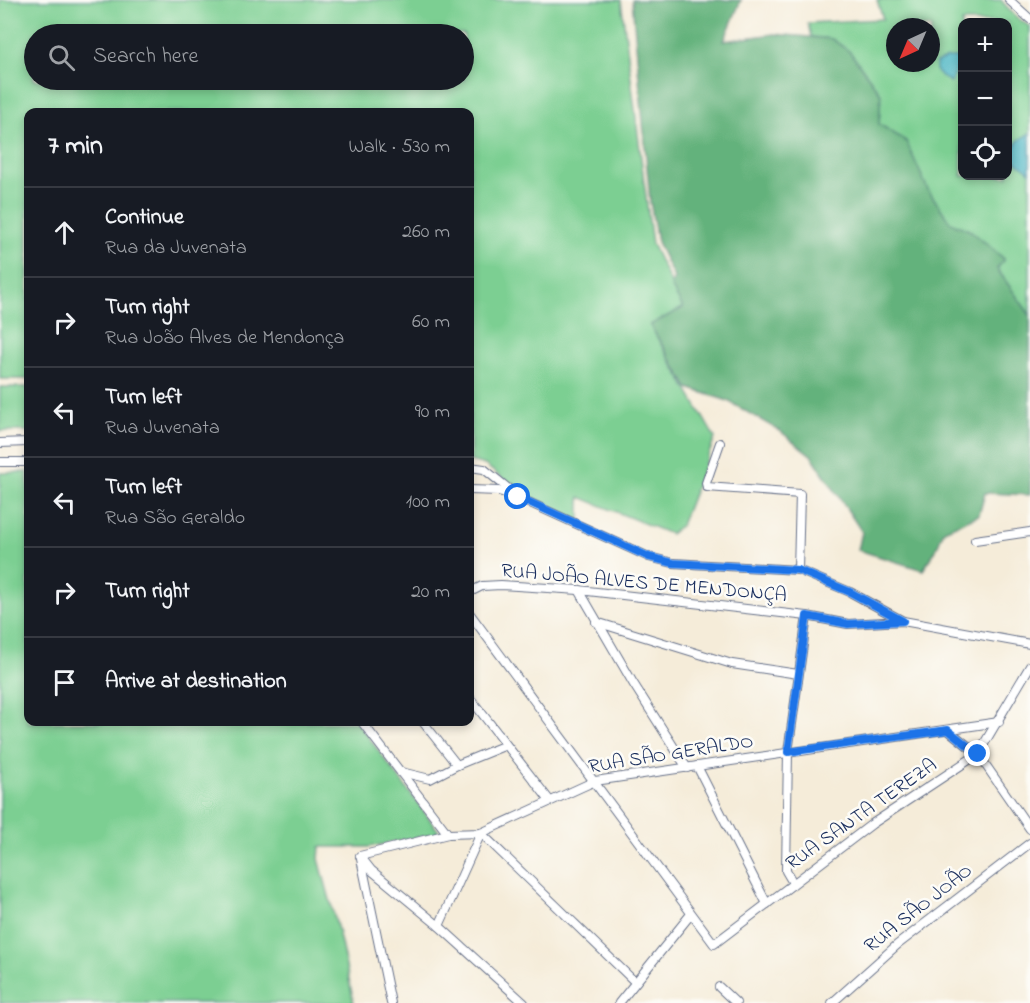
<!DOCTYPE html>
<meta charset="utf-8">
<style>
:root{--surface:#171b24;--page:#20242c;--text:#f1f3f6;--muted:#9ea1a6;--line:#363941}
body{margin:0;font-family:"Indie Flower",sans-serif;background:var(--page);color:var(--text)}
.controls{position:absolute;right:18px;top:18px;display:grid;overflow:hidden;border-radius:12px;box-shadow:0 3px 9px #0003}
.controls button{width:54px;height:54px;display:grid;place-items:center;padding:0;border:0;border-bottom:2px solid var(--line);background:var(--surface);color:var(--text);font:30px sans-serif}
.compass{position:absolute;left:886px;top:18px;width:54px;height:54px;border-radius:50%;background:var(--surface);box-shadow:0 3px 9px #0003;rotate:224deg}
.stop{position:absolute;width:18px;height:18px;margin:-14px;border:4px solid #1a73e8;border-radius:50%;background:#fff}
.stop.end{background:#1a73e8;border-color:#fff;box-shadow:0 2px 6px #0008}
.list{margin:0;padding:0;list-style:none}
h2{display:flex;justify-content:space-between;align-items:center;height:78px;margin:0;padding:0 24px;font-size:26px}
h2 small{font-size:20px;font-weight:400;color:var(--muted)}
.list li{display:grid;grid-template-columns:39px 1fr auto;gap:18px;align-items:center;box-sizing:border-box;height:90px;padding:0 24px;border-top:2px solid var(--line)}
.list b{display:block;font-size:22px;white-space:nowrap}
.list p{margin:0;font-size:20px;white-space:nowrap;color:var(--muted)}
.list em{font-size:20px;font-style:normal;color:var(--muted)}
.icon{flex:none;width:33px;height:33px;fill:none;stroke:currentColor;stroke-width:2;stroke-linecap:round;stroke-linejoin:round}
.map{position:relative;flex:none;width:1030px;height:1003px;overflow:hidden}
.search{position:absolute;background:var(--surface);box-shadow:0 3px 9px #0003;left:24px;top:24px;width:450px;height:66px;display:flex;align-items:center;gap:15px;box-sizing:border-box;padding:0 21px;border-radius:33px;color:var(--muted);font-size:22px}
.panel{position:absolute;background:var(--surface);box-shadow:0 3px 9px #0003;left:24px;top:108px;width:450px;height:618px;border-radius:12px}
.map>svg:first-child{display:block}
.green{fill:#7bcf92;stroke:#4b7f78;stroke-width:1.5;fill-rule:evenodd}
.forest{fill:#64b27c;stroke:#40706d;stroke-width:1.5}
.water{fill:#46b4c2;stroke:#307290;stroke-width:1.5}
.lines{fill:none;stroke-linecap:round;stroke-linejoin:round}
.street-casing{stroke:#677189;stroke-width:10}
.street{stroke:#fff;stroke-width:8}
.route{stroke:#1a73e8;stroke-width:8}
.labels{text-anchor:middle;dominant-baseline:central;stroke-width:5;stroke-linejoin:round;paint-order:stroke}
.street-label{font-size:20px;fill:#1b2f5e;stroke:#fdfcf7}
</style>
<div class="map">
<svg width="1030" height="1003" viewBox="0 0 1030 1003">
<rect width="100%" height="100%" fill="#fdfcf7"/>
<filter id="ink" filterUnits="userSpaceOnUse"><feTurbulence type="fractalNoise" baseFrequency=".0167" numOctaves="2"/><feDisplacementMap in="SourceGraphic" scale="12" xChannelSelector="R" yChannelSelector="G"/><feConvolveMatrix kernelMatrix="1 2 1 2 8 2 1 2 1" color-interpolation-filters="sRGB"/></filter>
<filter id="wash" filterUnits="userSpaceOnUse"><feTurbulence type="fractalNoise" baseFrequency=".008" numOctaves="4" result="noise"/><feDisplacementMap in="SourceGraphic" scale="24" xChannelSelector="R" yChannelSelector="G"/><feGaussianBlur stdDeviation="1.35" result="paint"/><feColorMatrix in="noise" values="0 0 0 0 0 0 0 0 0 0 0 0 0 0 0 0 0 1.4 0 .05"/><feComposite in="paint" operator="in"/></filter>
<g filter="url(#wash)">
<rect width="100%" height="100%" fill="#f5ecd9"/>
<g class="green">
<path d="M0 0H621L652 244 683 308 650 325 715 438 681 525 670 534 580 497V521L519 491 485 465 470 461V112H28V379H0ZM34 34H464V80H34Z"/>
<path d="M877 0H1001L1015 16 1030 27V315L997 269 1004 259 971 231 950 222 928 190 906 142 879 124 881 94 850 52 832 39 811 37 808 23 883 19ZM962 22H1008V176H962ZM895 27H931V63H895Z"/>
<rect x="0" y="387" width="28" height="44"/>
<polygon points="28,472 28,722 357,722 440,833 369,847 320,847 319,859 338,930 354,1003 0,1003 0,473"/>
</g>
<polygon class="forest" points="632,0 741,0 724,41 774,34 832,39 850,52 881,94 879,124 906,141 928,190 950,222 971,231 1004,259 997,269 1030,315 1030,495 985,493 979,515 944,530 936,550 923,570 858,550 862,532 812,456 780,431 728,401 688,388 650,325 683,308 671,286 674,278 657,242 650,201"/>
<g class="water">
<polygon points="947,58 960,58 951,83 936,72 936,63"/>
<polygon points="1030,133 1030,172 1008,155 1019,140"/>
</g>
</g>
<g filter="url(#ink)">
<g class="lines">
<defs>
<g id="street">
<polyline points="1009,0 1030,19"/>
<polyline points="0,443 28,442"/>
<polyline points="720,443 706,483 707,487 800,494 798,570"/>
<polyline points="0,462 28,462"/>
<polyline points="470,467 484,469 515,494"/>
<polyline points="470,490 499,491 517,497 649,557 673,563 798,570 850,592 903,621"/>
<polyline points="975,540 1030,532"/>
<polyline points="579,590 633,683 687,768"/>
<polyline points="470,592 482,586 501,585 579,590 807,616 848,624 903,621 1030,644"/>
<polyline points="470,614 714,944 872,824 978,754 1030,666"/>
<polyline points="596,622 732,664 798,674"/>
<polyline points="470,698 550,801"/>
<polyline points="362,722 448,834"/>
<polyline points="423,722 457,765"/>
<polyline points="948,730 978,754 1030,829"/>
<polyline points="697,766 767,904"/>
<polyline points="401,772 430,779 457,765 506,745"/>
<polyline points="360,856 448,834 481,833 595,781 999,722"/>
<polyline points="360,856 371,870 439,926 524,1003"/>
<polyline points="361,859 391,1003"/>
<polyline points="793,883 786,871 788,752 807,616"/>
<polyline points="439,926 481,833 635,982"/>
<polyline points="719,987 736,1003"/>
<polyline points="619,1003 691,914"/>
<polyline points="832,1003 897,945 1030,843"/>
</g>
</defs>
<use href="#street" class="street-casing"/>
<use href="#street" class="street"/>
</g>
</g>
<g class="lines" filter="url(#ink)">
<polyline class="route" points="518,497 649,557 673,563 798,570 850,592 903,621 848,624 807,616 788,752 948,730 978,754"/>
</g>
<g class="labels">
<g class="street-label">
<text transform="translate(644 584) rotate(5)">RUA JOÃO ALVES DE MENDONÇA</text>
<text transform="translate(671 755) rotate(-9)">RUA SÃO GERALDO</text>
<text transform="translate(862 815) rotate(-35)">RUA SANTA TEREZA</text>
<text transform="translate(919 909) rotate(-38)">RUA SÃO JOÃO</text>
</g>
</g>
</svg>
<div class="controls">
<button>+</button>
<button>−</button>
<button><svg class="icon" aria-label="locate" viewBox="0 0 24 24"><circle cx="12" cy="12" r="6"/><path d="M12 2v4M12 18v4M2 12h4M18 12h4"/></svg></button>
</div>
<svg class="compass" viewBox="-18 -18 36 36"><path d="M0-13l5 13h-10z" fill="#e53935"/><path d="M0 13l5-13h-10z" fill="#9ea1a6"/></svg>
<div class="stop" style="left:518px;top:497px"></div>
<div class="stop end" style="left:978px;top:754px"></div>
<div class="search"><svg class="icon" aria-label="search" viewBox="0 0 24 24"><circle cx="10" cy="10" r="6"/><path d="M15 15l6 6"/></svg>Search here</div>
<section class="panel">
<h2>7 min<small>Walk · 530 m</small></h2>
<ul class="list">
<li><svg class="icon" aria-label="ahead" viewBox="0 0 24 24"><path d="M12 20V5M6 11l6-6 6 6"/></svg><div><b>Continue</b><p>Rua da Juvenata</p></div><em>260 m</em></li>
<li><svg class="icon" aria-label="right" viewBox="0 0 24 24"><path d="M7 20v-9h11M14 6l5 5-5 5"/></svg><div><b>Turn right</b><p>Rua João Alves de Mendonça</p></div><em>60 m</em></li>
<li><svg class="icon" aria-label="left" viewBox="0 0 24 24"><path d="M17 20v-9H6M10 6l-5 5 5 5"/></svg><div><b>Turn left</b><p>Rua Juvenata</p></div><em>90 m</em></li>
<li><svg class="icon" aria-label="left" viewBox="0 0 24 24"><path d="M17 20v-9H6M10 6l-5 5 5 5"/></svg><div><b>Turn left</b><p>Rua São Geraldo</p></div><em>100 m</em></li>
<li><svg class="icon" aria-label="right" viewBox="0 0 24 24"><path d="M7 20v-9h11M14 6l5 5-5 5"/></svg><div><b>Turn right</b></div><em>20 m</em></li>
<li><svg class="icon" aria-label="arrive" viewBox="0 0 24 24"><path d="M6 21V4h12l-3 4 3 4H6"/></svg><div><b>Arrive at destination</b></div></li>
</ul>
</section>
</div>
